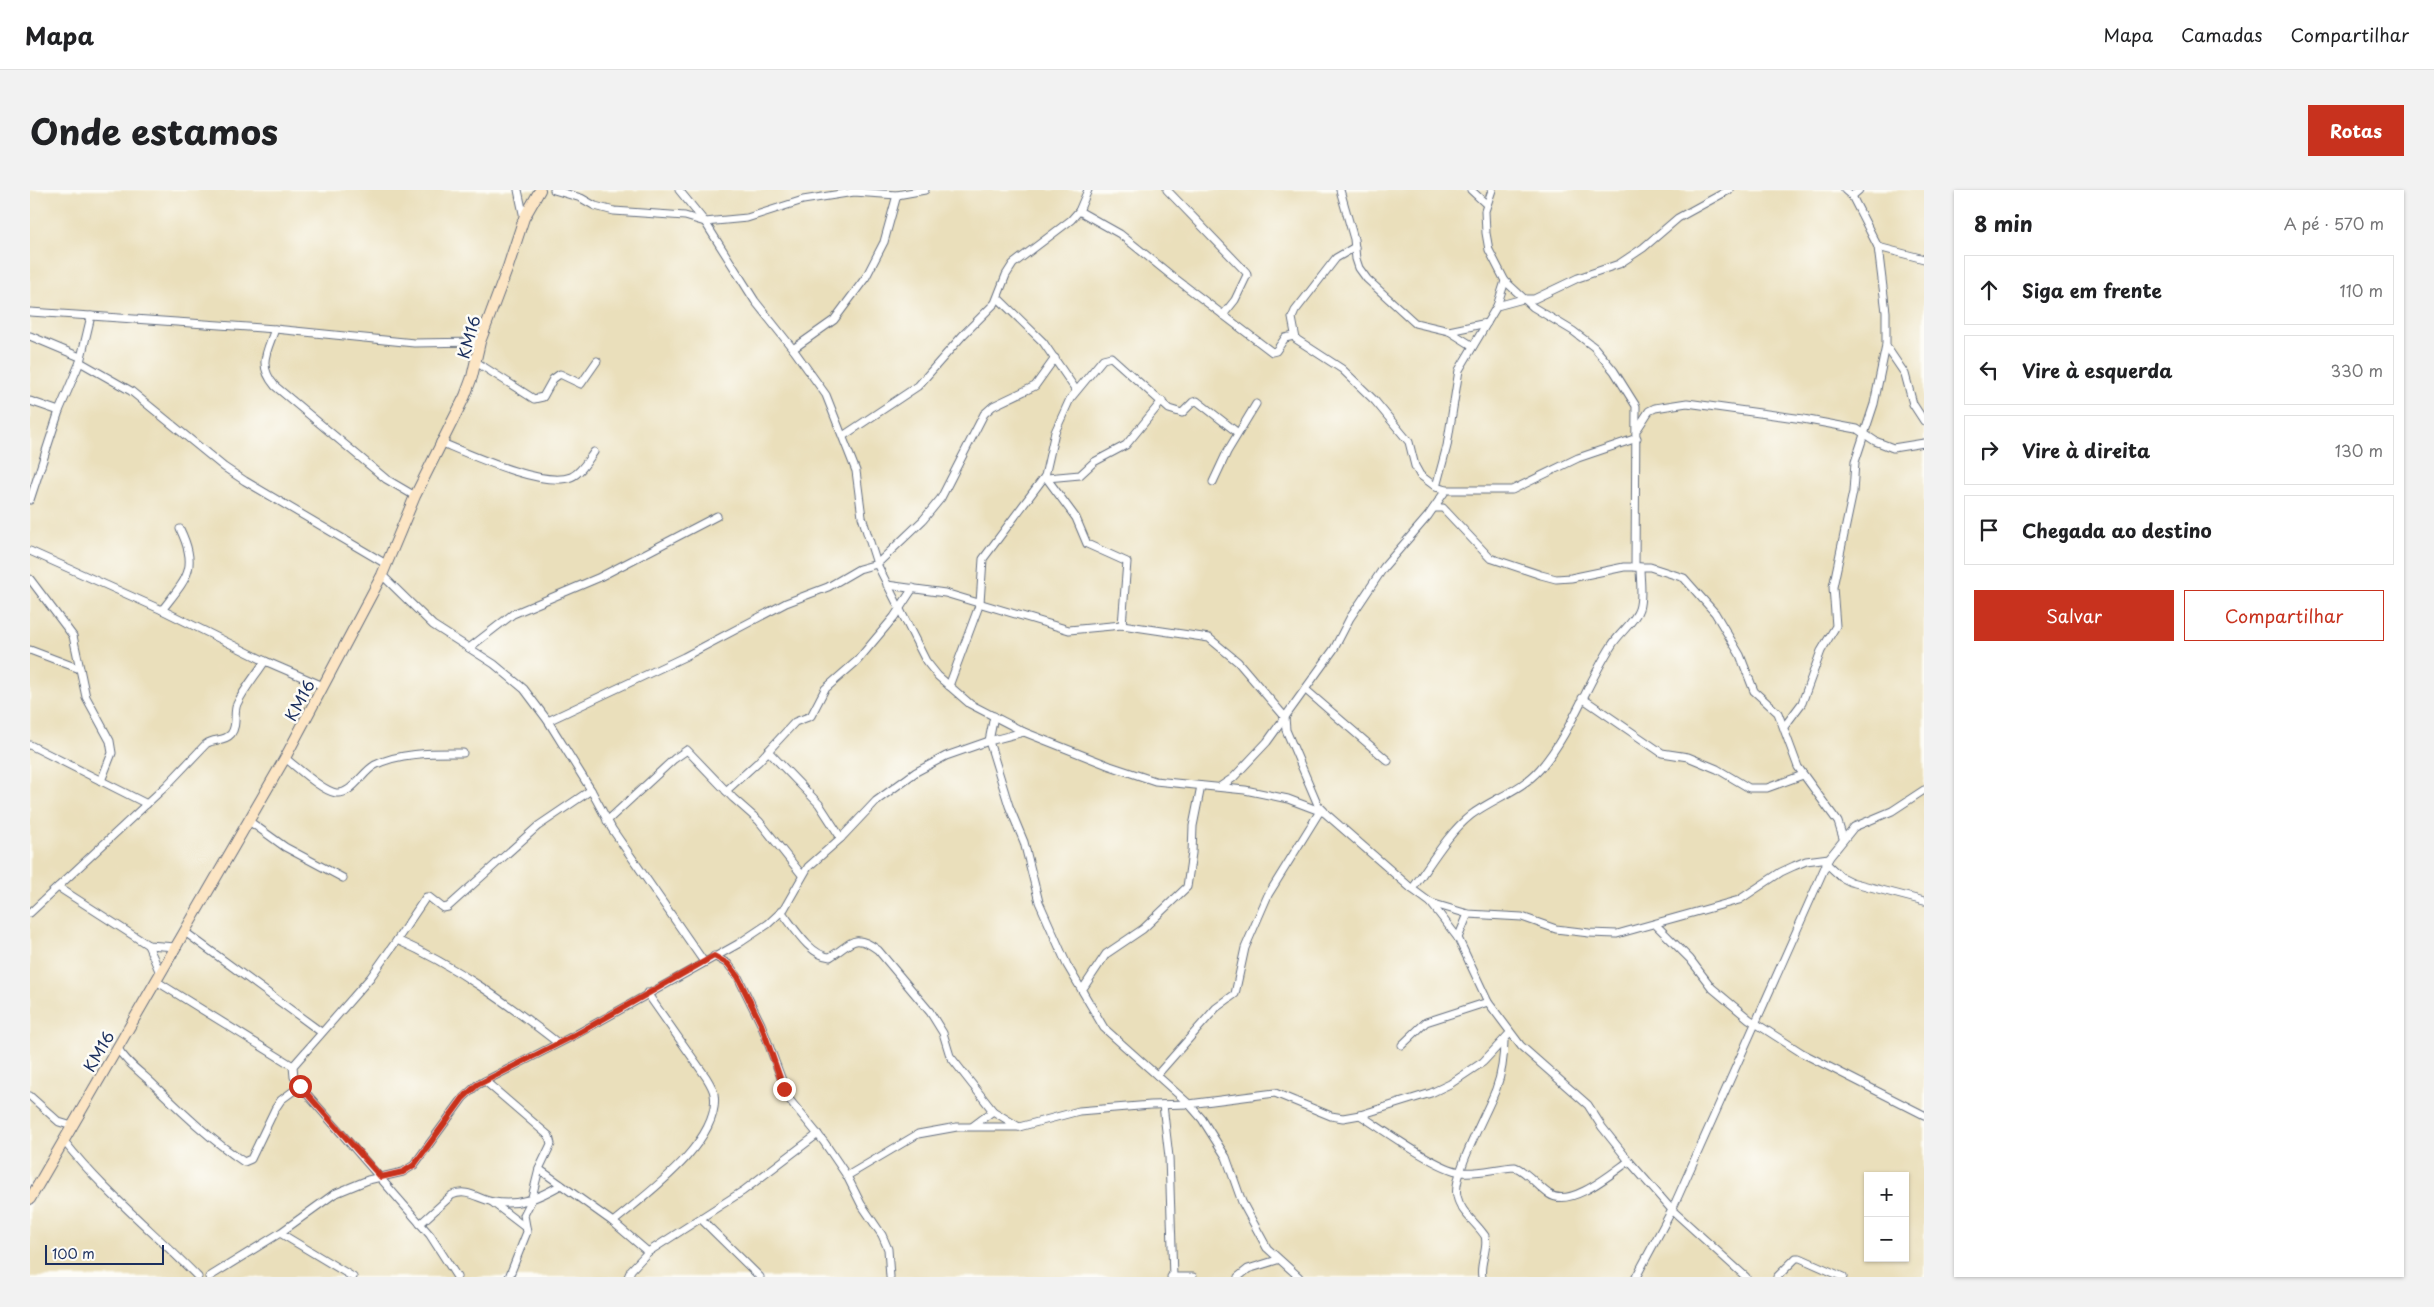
<!DOCTYPE html>
<html lang="pt">
<meta charset="utf-8">
<style>
:root{--surface:#fff;--page:#f2f2f2;--text:#202124;--muted:#757577;--line:#e0e0e0;--accent:#c8321e}
body{margin:0;font-family:"Playpen Sans",sans-serif;background:var(--page);color:var(--text)}
.controls{position:absolute;right:15px;bottom:15px;display:grid;overflow:hidden;border-radius:0px;box-shadow:0 1px 4px #0004}
.controls button{width:45px;height:45px;display:grid;place-items:center;padding:0;border:0;border-bottom:1px solid var(--line);background:var(--surface);color:var(--text);font:25px sans-serif}
.scale{position:absolute;left:15px;bottom:12px;width:119px;box-sizing:border-box;padding-left:5px;border:2px solid #1b2f5e;border-top:0;font-size:14px;line-height:18px;white-space:nowrap;color:#1b2f5e;-webkit-text-stroke:4px #fdfcf7;paint-order:stroke}
.stop{position:absolute;width:15px;height:15px;margin:-11px;border:4px solid #c8321e;border-radius:50%;background:#fff}
.stop.end{background:#c8321e;border-color:#fff;box-shadow:0 1px 5px #0008}
.list{margin:0;padding:0;list-style:none}
h2{display:flex;justify-content:space-between;align-items:center;height:65px;margin:0;padding:0 20px;font-size:21px}
h2 small{font-size:16px;font-weight:400;color:var(--muted)}
.list li{display:grid;grid-template-columns:32px 1fr auto;gap:15px;align-items:center;box-sizing:border-box;height:70px;margin:0 10px 10px;padding:0 10px;border:1px solid var(--line);border-radius:0px}
.list b{display:block;font-size:19px;white-space:nowrap}
.list em{font-size:16px;font-style:normal;color:var(--muted)}
.actions{display:flex;gap:10px;padding:15px 20px}
.actions a{flex:1;padding:11px 0;border:1px solid var(--accent);border-radius:0px;text-align:center;font-size:18px;color:var(--accent)}
.actions .main{background:var(--accent);color:#fff}
.icon{flex:none;width:28px;height:28px;fill:none;stroke:currentColor;stroke-width:2;stroke-linecap:round;stroke-linejoin:round}
.map{position:relative;flex:none;width:1894px;height:1087px;overflow:hidden;border-radius:0px}
header{display:flex;align-items:center;gap:30px;box-sizing:border-box;height:70px;padding:0 25px;background:var(--surface);border-bottom:1px solid var(--line)}
header strong{font-size:24px}
nav{display:flex;gap:28px;margin-inline-start:auto;font-size:18px}
.intro{display:flex;align-items:center;justify-content:space-between;box-sizing:border-box;height:120px;padding:0 30px}
h1{margin:0;font-size:35px}
.button{padding:12px 22px;border-radius:0px;background:var(--accent);color:#fff;font-size:18px;font-weight:700}
main{display:flex;gap:30px;padding:0 30px}
aside{flex:1;background:var(--surface);border-radius:0px;box-shadow:0 1px 4px #0004}
.map>svg:first-child{display:block}
.lines{fill:none;stroke-linecap:round;stroke-linejoin:round}
.street-casing{stroke:#636d7f;stroke-width:9}
.secondary-casing{stroke:#636d7f;stroke-width:12}
.street{stroke:#fff;stroke-width:7}
.secondary{stroke:#fce5c4;stroke-width:10}
.route{stroke:#c8321e;stroke-width:6}
.labels{text-anchor:middle;dominant-baseline:central;stroke-width:5;stroke-linejoin:round;paint-order:stroke}
.street-label{font-size:16px;fill:#1b2f5e;stroke:#fdfcf7}
</style>
<header>
<strong>Mapa</strong>
<nav><a>Mapa</a><a>Camadas</a><a>Compartilhar</a></nav>
</header>
<div class="intro"><h1>Onde estamos</h1><a class="button">Rotas</a></div>
<main>
<div class="map">
<svg width="1894" height="1087" viewBox="0 0 1894 1087">
<rect width="100%" height="100%" fill="#fdfcf7"/>
<filter id="ink" filterUnits="userSpaceOnUse"><feTurbulence type="fractalNoise" baseFrequency=".02" numOctaves="2"/><feDisplacementMap in="SourceGraphic" scale="10" xChannelSelector="R" yChannelSelector="G"/><feConvolveMatrix kernelMatrix="1 2 1 2 8 2 1 2 1" color-interpolation-filters="sRGB"/></filter>
<filter id="wash" filterUnits="userSpaceOnUse"><feTurbulence type="fractalNoise" baseFrequency=".0096" numOctaves="4" result="noise"/><feDisplacementMap in="SourceGraphic" scale="20" xChannelSelector="R" yChannelSelector="G"/><feGaussianBlur stdDeviation="1.12" result="paint"/><feColorMatrix in="noise" values="0 0 0 0 0 0 0 0 0 0 0 0 0 0 0 0 0 1.4 0 .05"/><feComposite in="paint" operator="in"/></filter>
<g filter="url(#wash)">
<rect width="100%" height="100%" fill="#eadfbb"/>
</g>
<g filter="url(#ink)">
<g class="lines">
<defs>
<g id="street">
<polyline points="488,0 494,28"/>
<polyline points="524,0 551,8 565,16 584,21 655,26 675,32 717,28 773,10 824,2 867,5 895,0"/>
<polyline points="649,0 675,32 725,111 763,159 796,205 826,281 832,327 847,374 896,471 908,486 940,514 994,542 1080,576 1125,591 1215,600 1258,609 1295,623 1382,699 1401,713 1428,748 1458,812 1491,856 1558,915 1572,937 1599,971 1642,1020 1716,1087"/>
<polyline points="1137,0 1216,82 1217,85 1205,110 1193,125"/>
<polyline points="1310,0 1324,49 1326,69 1329,78 1337,89 1385,133 1419,141 1443,156"/>
<polyline points="1441,0 1456,14"/>
<polyline points="1815,0 1822,6 1848,57 1894,69"/>
<polyline points="1822,6 1829,0"/>
<polyline points="1049,21 1090,44 1142,86 1242,162 1246,161 1255,148 1264,146"/>
<polyline points="1325,57 1306,68 1265,121 1262,128 1266,149 1312,179 1345,211 1379,252 1385,276 1390,285 1406,297 1416,300 1482,300 1548,268 1607,248"/>
<polyline points="968,108 1013,152 1046,200"/>
<polyline points="1467,116 1493,109 1504,109 1548,88 1589,74 1613,58 1648,28 1699,0"/>
<polyline points="0,122 61,126 50,172"/>
<polyline points="61,126 245,139 384,153 450,152"/>
<path d="M245 139C237 162 227 175 245 196L356 289 385 306"/>
<polyline points="1419,141 1457,133"/>
<polyline points="0,146 50,167"/>
<polyline points="1856,156 1875,184 1883,214 1894,231"/>
<polyline points="763,159 804,130 836,87 854,52 867,5"/>
<polyline points="446,172 504,209 513,207 523,189 530,184 551,194 567,171"/>
<polyline points="0,211 29,221"/>
<polyline points="1608,238 1619,221 1625,218 1657,213 1773,229 1827,239 1845,251 1863,258 1894,253"/>
<polyline points="813,246 888,196 933,145 965,113 976,85 983,74 1041,30 1049,21 1058,0"/>
<path d="M410 252C439 264 512 298 541 287 551 283 558 270 564 262"/>
<polyline points="1015,286 1046,328 1057,354 1097,372 1092,435"/>
<polyline points="1017,288 1050,285 1064,272 1096,255 1132,211"/>
<polyline points="1183,292 1197,262 1226,214"/>
<polyline points="1406,297 1417,256 1429,180 1467,116 1475,91"/>
<polyline points="0,310 29,221 50,172 101,201 194,277 215,291 356,374"/>
<polyline points="1404,318 1413,318 1460,368 1511,385 1526,389 1541,388 1594,377 1620,377 1654,388 1685,423 1710,465 1724,501 1748,523 1768,577 1808,632 1813,648"/>
<polyline points="0,361 132,420 235,471 293,496"/>
<polyline points="352,385 403,435 464,474 494,499 518,531 561,600 582,639 674,772"/>
<polyline points="0,389 43,446 56,507 80,551 82,563 71,591"/>
<polyline points="857,395 915,403 1039,440 1092,435 1179,448 1208,472 1255,527 1256,540 1288,615 1294,621"/>
<path d="M132 420C157 388 169 378 150 339"/>
<polyline points="439,458 483,424 568,388 687,326"/>
<polyline points="0,460 50,479"/>
<polyline points="919,496 950,413 953,369 1015,286 1025,242 1040,209 1073,169 1081,167 1139,219 1152,223 1163,212 1167,211 1208,243"/>
<polyline points="1276,500 1358,571"/>
<polyline points="1552,508 1632,563 1658,567 1687,579 1719,598 1737,598 1773,585"/>
<polyline points="964,526 959,551 979,616 994,652 1009,712 1037,775 1074,838 1159,914 1172,929 1196,967 1212,1012 1237,1058 1269,1087"/>
<polyline points="518,531 654,467 756,413 798,397 829,379 847,374 893,330 911,308 954,224 963,216 1005,196 1025,168"/>
<polyline points="1754,537 1772,513 1791,461 1806,436 1803,397 1823,302 1825,272 1844,214 1856,156 1856,122 1848,57"/>
<polyline points="0,555 117,614"/>
<polyline points="738,561 789,614 811,648"/>
<path d="M255 568C267 577 292 601 306 603 322 605 332 582 345 575 370 562 405 563 433 563"/>
<polyline points="1191,596 1203,588 1237,552 1304,459 1320,428 1354,377 1398,326 1416,300"/>
<polyline points="696,601 728,572 765,532 781,526 795,499 827,471 864,427 883,398"/>
<polyline points="219,631 255,657 313,688"/>
<polyline points="577,631 644,569 657,560 703,608 729,631 772,685"/>
<polyline points="1796,673 1811,687 1821,692 1894,711"/>
<polyline points="28,697 118,755 146,757"/>
<path d="M1382 699C1400 675 1417 644 1441 625 1462 609 1492 600 1510 579 1541 543 1556 495 1582 455 1589 443 1605 432 1609 419 1613 407 1610 390 1610 377H1605L1606 216 1584 181 1564 157 1543 141 1503 117 1475 91 1459 60 1456 43 1455 21 1462 0"/>
<polyline points="1401,713 1438,724 1492,727 1526,739 1559,743 1587,744 1709,710 1751,682 1764,676 1776,671 1799,668"/>
<path d="M751 721C763 736 780 766 800 767 821 755 823 741 848 760L900 822 913 843 920 866 963 921 989 937"/>
<path d="M0 723 137 595 176 554C184 548 194 552 201 544 208 535 203 523 207 514 214 499 226 485 235 471"/>
<polyline points="1625,734 1660,769 1682,798 1719,829 1772,863 1894,925"/>
<polyline points="155,742 291,842"/>
<polyline points="1428,748 1438,724"/>
<polyline points="367,750 396,707 399,707 413,718 418,717 508,636 561,600"/>
<polyline points="118,755 130,783"/>
<polyline points="684,766 698,774 708,787 731,834 759,909 794,952 817,986 831,1014 852,1045 858,1059 860,1087"/>
<polyline points="126,791 263,876"/>
<polyline points="1052,800 1076,764 1113,739 1157,697 1162,663 1163,636 1171,596"/>
<polyline points="1372,855 1396,832 1458,812"/>
<path d="M87 857C96 873 112 883 125 896 153 923 181 950 214 972L221 969 245 919 251 910 270 896"/>
<polyline points="1127,885 1186,818 1205,804 1215,758 1238,705 1290,621"/>
<polyline points="455,891 519,946 521,954 509,979 583,1032 618,1062"/>
<polyline points="0,906 29,932 42,936"/>
<polyline points="1133,915 1139,967 1143,1087"/>
<path d="M1330 925C1352 939 1407 979 1431 982 1448 984 1467 978 1485 977 1498 982 1507 996 1519 1004 1540 1019 1582 983 1599 971"/>
<polyline points="943,936 963,921"/>
<path d="M34 951C73 1001 123 1041 168 1087"/>
<polyline points="817,986 888,944 927,937 989,937 1049,921 1121,915 1159,914 1245,903 1301,926 1313,928 1330,925 1401,903 1420,894 1453,872 1480,843"/>
<polyline points="462,1012 496,1038"/>
<polyline points="671,1029 730,1087"/>
<path d="M583 1032C614 1006 692 951 684 904 683 898 679 892 676 887L617 803"/>
<path d="M390 1034 422 1005C438 998 449 1010 464 1012 490 1016 508 1008 531 995"/>
<polyline points="250,1043 323,1087"/>
<polyline points="179,1087 250,1043 304,1004 338,990 373,982 384,975 433,908 447,895 545,845 708,754 738,734 754,719 778,677 811,648 846,611 886,582 916,566 959,551 994,542"/>
<path d="M427 1087 400 1045 270 896 264 887 263 876 340 788 367 750C426 776 478 814 528 853"/>
<polyline points="479,1087 497,1042 494,1025 501,1011 509,979"/>
<polyline points="598,1087 601,1080 618,1062 713,1001 788,944"/>
<polyline points="1141,1087 1163,1087"/>
<polyline points="1208,1087 1218,1079 1247,1070"/>
<path d="M1452 1087C1449 1073 1459 1059 1455 1046 1446 1032 1430 1022 1427 1006 1422 984 1457 923 1466 899 1472 883 1474 867 1474 850"/>
<polyline points="1606,1087 1642,1020 1799,668 1824,637 1862,621 1894,600"/>
<polyline points="1747,1087 1766,1068 1770,1068 1813,1087"/>
</g>
<polyline id="secondary" points="0,1009 255,568 352,385 385,306 435,206 442,187 450,152 478,77 494,28 510,0"/>
</defs>
<use href="#street" class="street-casing"/>
<use href="#secondary" class="secondary-casing"/>
<use href="#street" class="street"/>
<use href="#secondary" class="secondary"/>
</g>
</g>
<g class="lines" filter="url(#ink)">
<polyline class="route" points="270,896 351,987 373,982 384,975 433,908 447,895 545,845 684,766 698,774 708,787 731,834 754,899"/>
</g>
<g class="labels">
<g class="street-label">
<text transform="translate(438 147) rotate(-74)">KM16</text>
<text transform="translate(269 510) rotate(-62)">KM16</text>
<text transform="translate(68 861) rotate(-60)">KM16</text>
</g>
</g>
</svg>
<div class="controls">
<button>+</button>
<button>−</button>
</div>
<div class="scale">100 m</div>
<div class="stop" style="left:270px;top:896px"></div>
<div class="stop end" style="left:754px;top:899px"></div>
</div>
<aside>
<h2>8 min<small>A pé · 570 m</small></h2>
<ul class="list">
<li><svg class="icon" aria-label="ahead" viewBox="0 0 24 24"><path d="M12 20V5M6 11l6-6 6 6"/></svg><div><b>Siga em frente</b></div><em>110 m</em></li>
<li><svg class="icon" aria-label="left" viewBox="0 0 24 24"><path d="M17 20v-9H6M10 6l-5 5 5 5"/></svg><div><b>Vire à esquerda</b></div><em>330 m</em></li>
<li><svg class="icon" aria-label="right" viewBox="0 0 24 24"><path d="M7 20v-9h11M14 6l5 5-5 5"/></svg><div><b>Vire à direita</b></div><em>130 m</em></li>
<li><svg class="icon" aria-label="arrive" viewBox="0 0 24 24"><path d="M6 21V4h12l-3 4 3 4H6"/></svg><div><b>Chegada ao destino</b></div></li>
</ul>
<div class="actions"><a class="main">Salvar</a><a>Compartilhar</a></div>
</aside>
</main>
